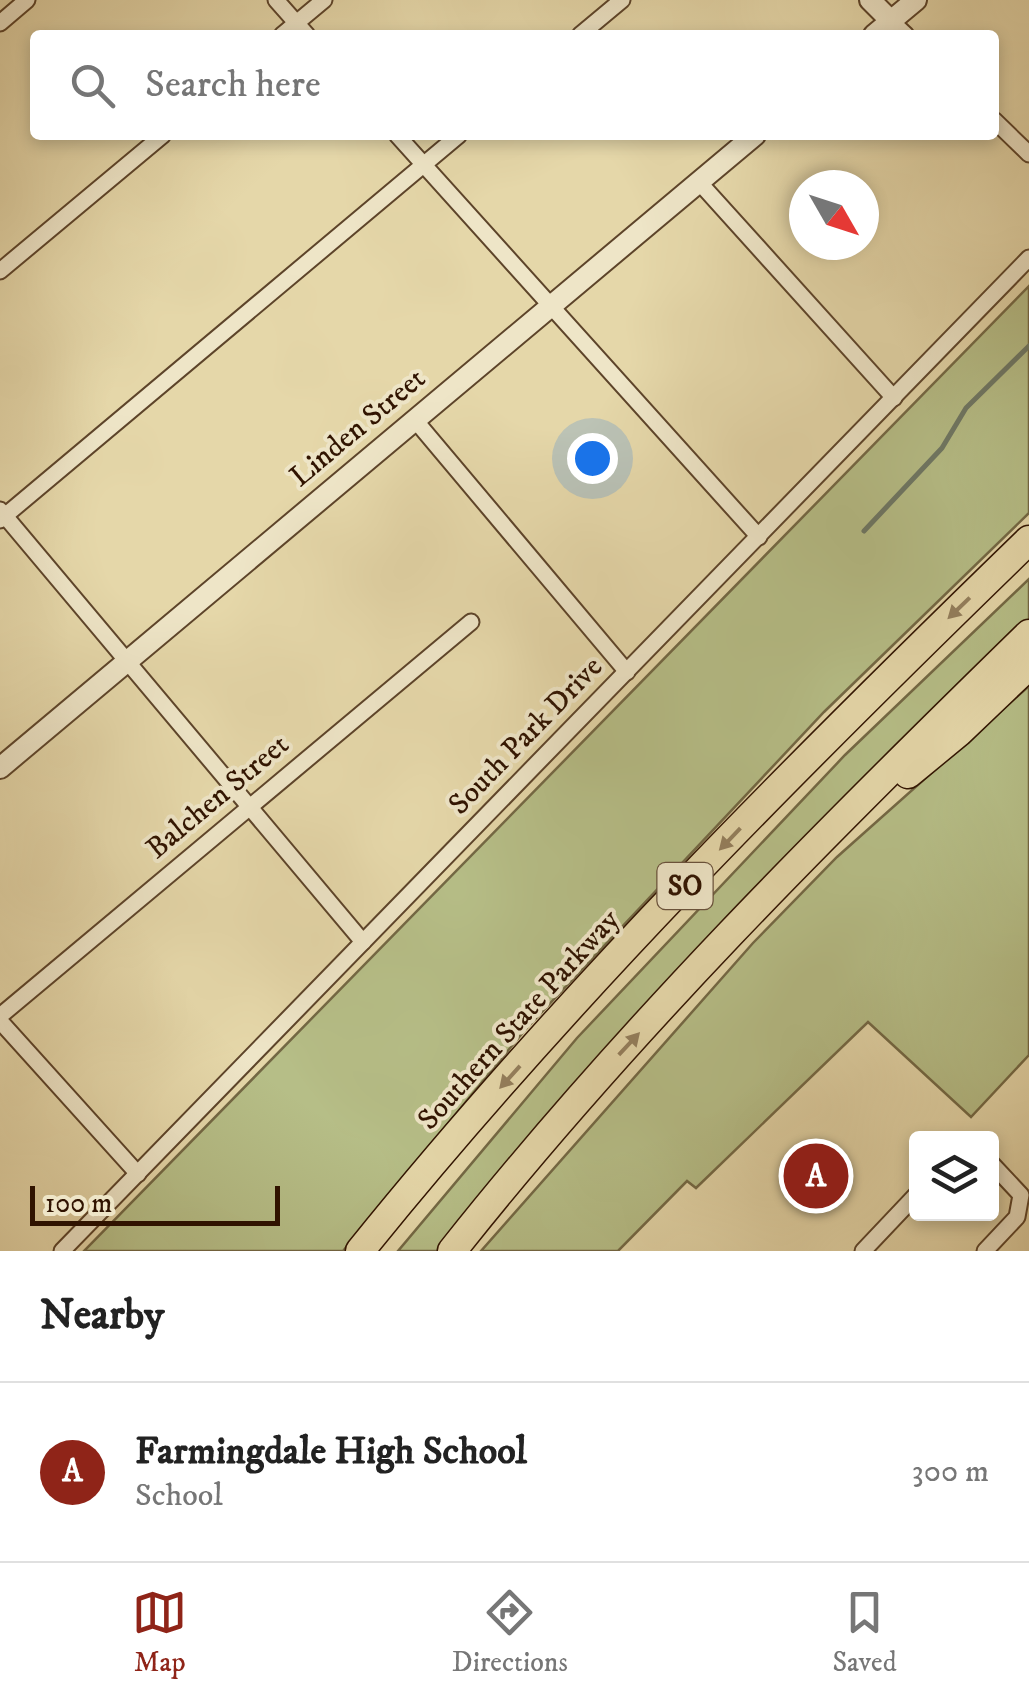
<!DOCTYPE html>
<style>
:root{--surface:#fff;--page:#f2f2f2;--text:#222;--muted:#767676;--line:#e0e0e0;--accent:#8f2418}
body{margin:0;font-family:"IM FELL DW Pica",serif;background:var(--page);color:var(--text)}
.controls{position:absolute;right:30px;bottom:30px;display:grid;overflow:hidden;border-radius:10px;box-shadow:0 5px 15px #0003}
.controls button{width:90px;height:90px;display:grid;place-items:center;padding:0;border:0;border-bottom:2px solid var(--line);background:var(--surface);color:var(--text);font:50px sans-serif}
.compass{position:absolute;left:789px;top:170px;width:90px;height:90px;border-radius:50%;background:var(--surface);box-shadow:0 5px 15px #0003;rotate:129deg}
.scale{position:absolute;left:30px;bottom:25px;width:250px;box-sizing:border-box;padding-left:10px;border:5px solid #301300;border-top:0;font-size:28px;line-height:35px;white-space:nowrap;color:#301300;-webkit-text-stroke:8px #eee5c7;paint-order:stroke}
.you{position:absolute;left:592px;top:458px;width:35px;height:35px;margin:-25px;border:8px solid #fff;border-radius:50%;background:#1a73e8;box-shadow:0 0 0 15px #1a73e833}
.badge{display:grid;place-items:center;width:65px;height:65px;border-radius:50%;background:var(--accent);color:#fff;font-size:32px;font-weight:700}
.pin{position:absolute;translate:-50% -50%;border:5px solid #fff;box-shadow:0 2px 10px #0006}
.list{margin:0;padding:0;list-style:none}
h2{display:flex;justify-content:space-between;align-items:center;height:130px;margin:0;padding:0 40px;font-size:42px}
h2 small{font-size:32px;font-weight:400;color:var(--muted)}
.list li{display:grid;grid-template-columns:65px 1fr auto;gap:30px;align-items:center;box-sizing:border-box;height:180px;padding:0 40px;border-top:2px solid var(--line)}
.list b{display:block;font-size:38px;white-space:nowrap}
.list p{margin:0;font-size:32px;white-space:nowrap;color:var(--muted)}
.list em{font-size:32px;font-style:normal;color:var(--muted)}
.icon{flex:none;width:55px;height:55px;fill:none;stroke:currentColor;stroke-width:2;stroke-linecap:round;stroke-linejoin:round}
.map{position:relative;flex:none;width:1029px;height:1251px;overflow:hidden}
.search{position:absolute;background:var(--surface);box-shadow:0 5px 15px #0003;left:30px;right:30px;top:30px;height:110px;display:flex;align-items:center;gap:25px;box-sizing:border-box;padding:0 35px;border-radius:10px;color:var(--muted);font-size:38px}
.sheet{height:310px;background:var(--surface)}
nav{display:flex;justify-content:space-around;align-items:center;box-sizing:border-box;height:140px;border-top:2px solid var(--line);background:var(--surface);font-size:28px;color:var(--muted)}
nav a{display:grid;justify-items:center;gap:5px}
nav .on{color:var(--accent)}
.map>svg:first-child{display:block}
.green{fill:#b6be87;stroke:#736844;stroke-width:2.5}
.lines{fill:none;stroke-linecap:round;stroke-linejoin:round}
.stream{stroke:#6d7765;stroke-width:5}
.minor-casing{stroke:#5d442a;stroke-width:19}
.tertiary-casing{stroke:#5d442a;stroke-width:24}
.motorway-casing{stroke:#301300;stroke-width:31}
.minor{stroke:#eee5c7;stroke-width:15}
.tertiary{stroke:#eee5c7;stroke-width:20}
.motorway{stroke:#e5d7a9;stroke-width:28}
.oneway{fill:#947f5d}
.labels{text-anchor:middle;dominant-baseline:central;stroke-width:8;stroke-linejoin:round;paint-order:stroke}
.shield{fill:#eee5c7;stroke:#69523c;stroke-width:2.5}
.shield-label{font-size:28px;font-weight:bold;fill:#301300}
.street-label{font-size:30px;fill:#301300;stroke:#eee5c7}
</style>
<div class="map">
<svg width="1029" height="1251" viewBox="0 0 1029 1251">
<rect width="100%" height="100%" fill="#e5d7a9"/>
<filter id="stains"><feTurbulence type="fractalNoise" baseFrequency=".002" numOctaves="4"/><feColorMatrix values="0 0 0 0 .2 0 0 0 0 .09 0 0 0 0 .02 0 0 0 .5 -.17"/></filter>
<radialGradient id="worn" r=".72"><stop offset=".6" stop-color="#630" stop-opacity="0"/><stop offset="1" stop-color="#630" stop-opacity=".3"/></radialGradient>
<g class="green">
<polygon points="1029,286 1029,513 824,712 525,1030 343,1251 84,1251"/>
<polygon points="1029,579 1029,625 469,1212 437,1251 398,1251 577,1038 845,755"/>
<polygon points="1029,686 1029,1055 971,1117 868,1022 696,1188 687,1181 618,1251 481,1251 753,943 837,857"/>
</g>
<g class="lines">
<polyline class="stream" points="864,531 942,448 966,408 1029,346"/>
<defs>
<g id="minor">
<polyline points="276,0 307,35"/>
<polyline points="891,21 906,35"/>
<polyline points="0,23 27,0"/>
<polyline points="282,35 324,0"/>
<polyline points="580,35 622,0"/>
<polyline points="994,120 1029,154"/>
<polyline points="397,135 759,537"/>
<polyline points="699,182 894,398"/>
<polyline points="0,271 163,135"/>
<polyline points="415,420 627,672"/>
<polyline points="0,510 363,942"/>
<polyline points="0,520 459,135"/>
<polyline points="0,1016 471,622"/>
<polyline points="0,1021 138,1174"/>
<polyline points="62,1251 1029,258"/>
<polyline points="863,1251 916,1195"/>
<polyline points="985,1251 1017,1217 1021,1195 992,1164"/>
</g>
<g id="tertiary">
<polyline points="870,0 891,21"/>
<polyline points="874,35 916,0"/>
<polyline points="0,768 755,135"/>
</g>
<g id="motorway">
<polyline points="908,774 959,732 1029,665"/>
<path d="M360 1251C564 998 796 766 1029 540"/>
<path d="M452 1251C627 1030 828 830 1029 634"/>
</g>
</defs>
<use href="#minor" class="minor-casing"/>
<use href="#tertiary" class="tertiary-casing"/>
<use href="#motorway" class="motorway-casing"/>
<use href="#minor" class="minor"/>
<use href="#tertiary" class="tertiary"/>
<use href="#motorway" class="motorway"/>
</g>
<defs><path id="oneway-solid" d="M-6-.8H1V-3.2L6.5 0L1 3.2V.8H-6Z" transform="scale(2.5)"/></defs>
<g class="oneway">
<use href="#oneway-solid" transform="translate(959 608) rotate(136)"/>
<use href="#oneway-solid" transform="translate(730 839) rotate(134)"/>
<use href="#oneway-solid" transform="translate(629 1044) rotate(-47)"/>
<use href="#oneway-solid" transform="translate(510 1077) rotate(132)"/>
</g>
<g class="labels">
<rect class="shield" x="657.5" y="863" width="55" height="46" rx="8"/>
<g class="shield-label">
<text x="685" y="886">SO</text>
</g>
<g class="street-label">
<text transform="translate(358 428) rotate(-40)">Linden Street</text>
<text transform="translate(526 736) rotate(-46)">South Park Drive</text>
<text transform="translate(218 797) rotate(-40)">Balchen Street</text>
<text transform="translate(519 1020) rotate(-48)">Southern State Parkway</text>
</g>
</g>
<rect width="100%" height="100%" filter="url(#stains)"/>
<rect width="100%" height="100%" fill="url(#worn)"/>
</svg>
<div class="controls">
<button><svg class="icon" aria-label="layers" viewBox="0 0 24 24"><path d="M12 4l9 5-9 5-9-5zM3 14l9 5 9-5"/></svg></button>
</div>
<svg class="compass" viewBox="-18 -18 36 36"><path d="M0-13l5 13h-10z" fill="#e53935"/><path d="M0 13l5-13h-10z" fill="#767676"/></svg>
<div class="scale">100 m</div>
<div class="you"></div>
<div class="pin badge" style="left:816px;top:1176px">A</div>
<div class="search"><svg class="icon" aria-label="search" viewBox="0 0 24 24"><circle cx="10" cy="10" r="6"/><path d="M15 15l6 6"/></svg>Search here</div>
</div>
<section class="sheet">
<h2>Nearby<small></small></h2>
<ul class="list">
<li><span class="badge">A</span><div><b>Farmingdale High School</b><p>School</p></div><em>300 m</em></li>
</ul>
</section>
<nav>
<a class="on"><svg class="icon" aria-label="map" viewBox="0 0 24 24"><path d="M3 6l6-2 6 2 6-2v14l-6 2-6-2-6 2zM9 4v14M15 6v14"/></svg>Map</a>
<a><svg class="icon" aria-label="directions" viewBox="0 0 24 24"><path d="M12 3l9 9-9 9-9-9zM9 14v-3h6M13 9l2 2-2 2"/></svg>Directions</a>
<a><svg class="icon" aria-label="saved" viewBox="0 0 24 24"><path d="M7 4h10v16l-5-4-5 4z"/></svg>Saved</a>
</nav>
